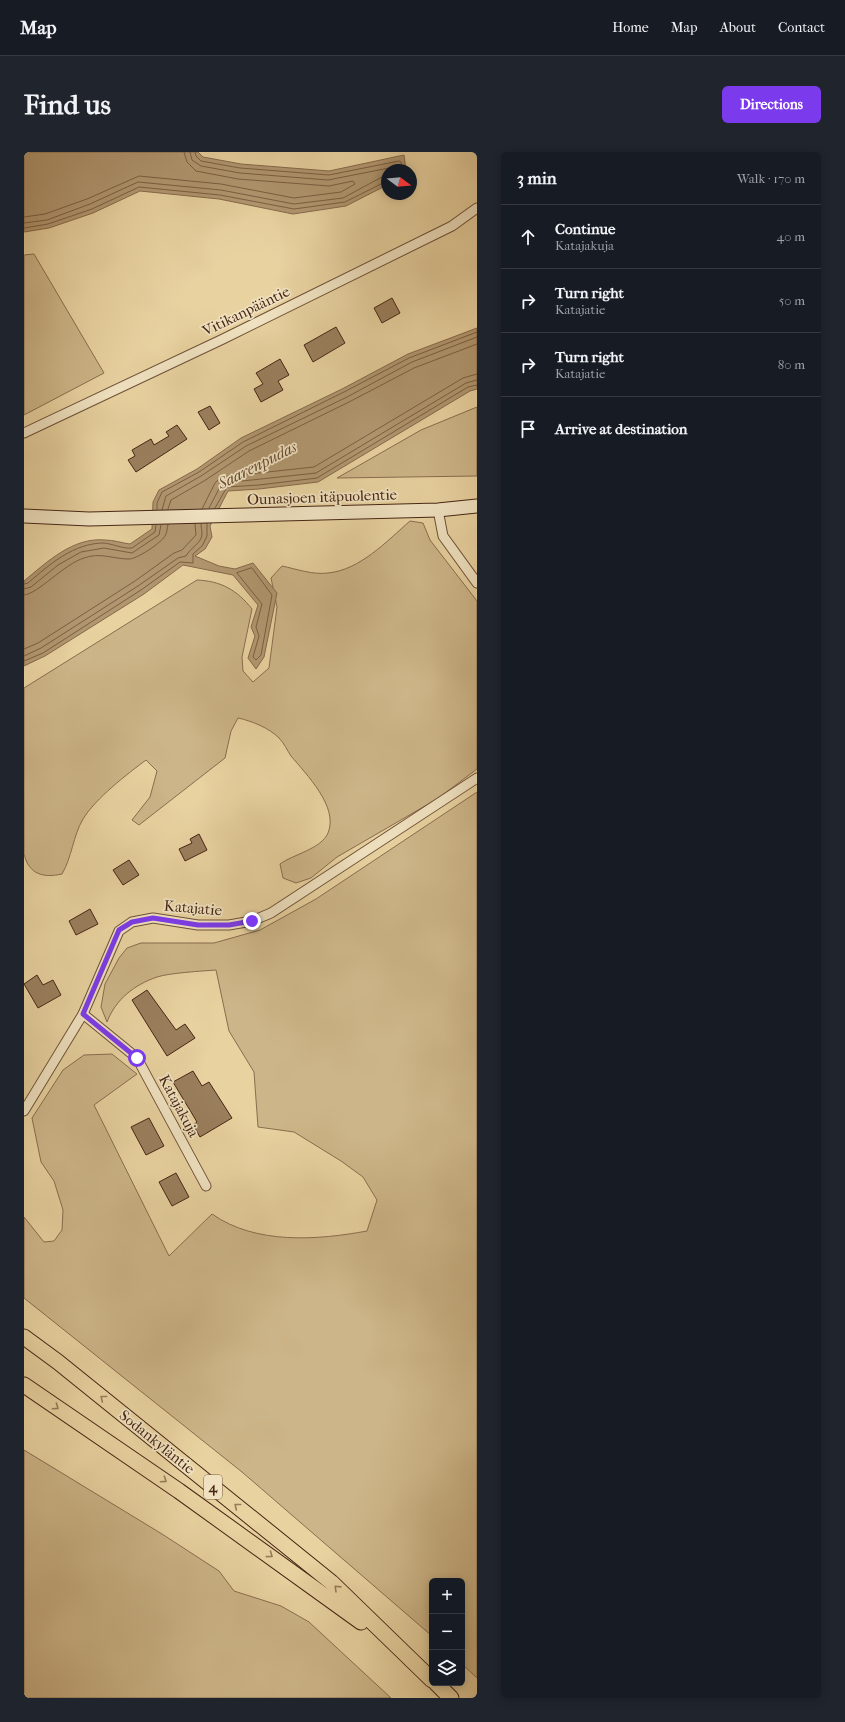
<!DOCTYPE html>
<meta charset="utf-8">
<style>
:root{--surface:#171b24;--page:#20242c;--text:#f1f3f6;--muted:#9ea1a6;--line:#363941;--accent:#7c3aed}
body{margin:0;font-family:"IM FELL French Canon",serif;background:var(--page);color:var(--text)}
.controls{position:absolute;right:12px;bottom:12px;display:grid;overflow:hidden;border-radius:6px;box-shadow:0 2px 10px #0003}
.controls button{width:36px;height:36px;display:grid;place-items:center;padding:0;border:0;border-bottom:1px solid var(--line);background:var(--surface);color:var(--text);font:20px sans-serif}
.compass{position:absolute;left:357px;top:12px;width:36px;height:36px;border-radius:50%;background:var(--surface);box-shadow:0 2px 10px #0003;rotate:106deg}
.stop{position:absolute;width:12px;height:12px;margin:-9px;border:3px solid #7c3aed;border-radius:50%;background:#fff}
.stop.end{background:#7c3aed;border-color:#fff;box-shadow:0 1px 4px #0008}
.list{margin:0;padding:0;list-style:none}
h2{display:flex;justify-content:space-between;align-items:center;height:52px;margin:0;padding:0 16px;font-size:17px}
h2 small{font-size:13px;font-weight:400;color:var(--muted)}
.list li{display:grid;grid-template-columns:26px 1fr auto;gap:12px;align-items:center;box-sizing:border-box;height:64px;padding:0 16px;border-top:1px solid var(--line)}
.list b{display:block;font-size:15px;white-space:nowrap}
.list p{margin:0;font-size:13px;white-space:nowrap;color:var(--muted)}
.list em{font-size:13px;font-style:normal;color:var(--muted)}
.icon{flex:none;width:22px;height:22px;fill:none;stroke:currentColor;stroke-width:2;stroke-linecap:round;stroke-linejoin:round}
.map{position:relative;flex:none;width:453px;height:1546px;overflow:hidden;border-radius:6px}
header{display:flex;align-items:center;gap:24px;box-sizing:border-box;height:56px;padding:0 20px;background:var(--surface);border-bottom:1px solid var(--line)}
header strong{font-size:19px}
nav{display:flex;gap:22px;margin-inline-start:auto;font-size:14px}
.intro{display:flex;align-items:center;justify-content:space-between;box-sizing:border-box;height:96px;padding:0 24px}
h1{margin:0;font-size:28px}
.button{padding:10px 18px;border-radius:6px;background:var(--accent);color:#fff;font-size:14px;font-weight:700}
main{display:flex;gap:24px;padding:0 24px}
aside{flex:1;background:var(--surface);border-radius:6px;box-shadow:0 2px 10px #0003}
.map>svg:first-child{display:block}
.green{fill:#ccb588;stroke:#896d4e}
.water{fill:#b19770;stroke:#86694b}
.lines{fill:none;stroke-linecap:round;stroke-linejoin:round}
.shore{stroke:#7c5e42;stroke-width:1}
.building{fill:#9a7f5d;stroke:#462514}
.minor-casing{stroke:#6e5037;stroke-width:11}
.secondary-casing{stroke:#462514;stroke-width:15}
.trunk-casing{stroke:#462514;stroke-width:17}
.minor{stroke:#f0e2c1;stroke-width:9}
.secondary{stroke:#f0e2c1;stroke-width:13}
.trunk{stroke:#e8d2a0;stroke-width:15}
.oneway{stroke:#977c5a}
.route{stroke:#7c3aed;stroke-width:5}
.labels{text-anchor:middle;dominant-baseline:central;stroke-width:3.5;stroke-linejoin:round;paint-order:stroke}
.shield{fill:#f0e2c1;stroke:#795e48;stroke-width:1}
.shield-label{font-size:14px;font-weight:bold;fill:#462514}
.street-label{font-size:15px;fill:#462514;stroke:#f0e2c1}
.water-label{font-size:16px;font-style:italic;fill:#664730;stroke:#f0e2c1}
</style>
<header>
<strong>Map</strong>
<nav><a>Home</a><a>Map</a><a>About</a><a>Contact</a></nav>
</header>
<div class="intro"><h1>Find us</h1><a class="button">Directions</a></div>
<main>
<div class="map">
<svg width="453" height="1546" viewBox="0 0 453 1546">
<rect width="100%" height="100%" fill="#e8d2a0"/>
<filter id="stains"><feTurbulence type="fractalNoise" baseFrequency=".005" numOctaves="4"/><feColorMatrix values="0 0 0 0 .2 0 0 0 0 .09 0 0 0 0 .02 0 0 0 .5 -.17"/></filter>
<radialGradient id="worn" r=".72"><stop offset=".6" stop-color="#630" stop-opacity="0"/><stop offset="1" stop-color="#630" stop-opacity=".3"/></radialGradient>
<g class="green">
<polygon points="10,102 80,221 0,263 0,103"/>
<polygon points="453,255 453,324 313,326 397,278"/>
<path d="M386 369 399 371 406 388 453 449V617L413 647 313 705 287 726 272 731 259 726 256 712C270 702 297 697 304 681 315 655 282 622 267 604 263 598 260 591 255 586 245 576 228 569 214 566L207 579 201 606 115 673 108 668 126 645 133 619 122 608C102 623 72 646 59 667 49 684 48 705 38 722 20 726 5 723 0 702V536L173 428C197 429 213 438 228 457L218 505 219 519 229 530 245 516 253 455 247 426 258 414C272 417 289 423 304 421 336 418 363 389 386 369Z"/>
<path d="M453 640V1526L438 1512V1429H408V1484L218 1320 0 1146V1065L20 1090 30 1089 38 1078 39 1058 30 1029 17 1010 8 966 39 918 60 903 88 902 113 922 70 953 145 1104 188 1062C232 1093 294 1088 343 1079L353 1048 339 1025 317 1009 270 980 234 975 230 920 205 879 192 818C178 819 145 821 133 825 110 833 92 847 83 870L77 855 81 832 95 806 103 796 117 791H190L236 778 292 747Z"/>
<polygon points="0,1298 138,1382 195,1419 210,1439 257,1454 285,1470 367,1546 0,1546"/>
</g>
<g class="water">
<polygon points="0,0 174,0 179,5 217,12 305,19 380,3 382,18 363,18 363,33 322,54 269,62 195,47 116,39 69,61 25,76 0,80"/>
<path d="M453 176V237L446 239 294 330 235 337 204 339 186 374 188 385 181 397 171 404 195 414 211 417 229 411 253 441 240 505 232 517 224 506 231 484 227 475 234 453 209 423 159 413 120 442 21 504 0 514V429C23 410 49 385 81 388 90 388 98 391 106 392L128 377 129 350 135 338 173 317 217 286 318 237 384 202Z"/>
</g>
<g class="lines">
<g class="shore">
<polyline points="166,0 168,8 177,14 216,21 304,28 370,15 373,18"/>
<polyline points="171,0 172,4 177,9 216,16 305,23 375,9 377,10 378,18"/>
<polyline points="0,65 21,62 63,47 115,24 197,32 270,46 317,40 331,32 329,29 305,34 214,27 172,19 163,10 160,0"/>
<polyline points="0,71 23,68 66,52 114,30 197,38 270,52 319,46 358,25 363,24"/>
<polyline points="0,76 24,72 68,57 115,35 196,43 270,57 321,50 363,29"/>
<polyline points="185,356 196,335 200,331 292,321 442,231 453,228"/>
<polyline points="191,356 203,335 235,333 293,326 444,235 453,233"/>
<polyline points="144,357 147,348 180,329 225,299 325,250 390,216 453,192"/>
<polyline points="178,357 191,331 197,325 290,315 439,226 453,222"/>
<polyline points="133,358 133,351 138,340 175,320 219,290 320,240 385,206 453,180"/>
<polyline points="138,358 142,344 177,324 222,294 323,245 388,210 453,185"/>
<polygon points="228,416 248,443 237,503 232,508 229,505 235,484 232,475 238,452 213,421"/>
<path d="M0 432 4 431C26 412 50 391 80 391 89 392 99 397 108 396L131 380 132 373"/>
<polyline points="0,437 7,435 34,413 57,400 80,396 108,401 135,383 137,373"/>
<path d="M0 443C14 442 40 412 60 406 76 400 89 407 105 407 113 407 137 391 141 384 143 381 143 377 144 372"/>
<polyline points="0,497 14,491 111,429 150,401 158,398 172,383 171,372"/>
<path d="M0 504 17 496 114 434 154 406 162 404C166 396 178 391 178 382 178 378 177 375 177 372"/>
<polyline points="0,509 19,501 117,438 156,410 169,411 169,402 178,394 183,384 183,371"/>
</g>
</g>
<g class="building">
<polygon points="368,146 376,161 358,171 350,156"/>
<polygon points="312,175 321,191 289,210 280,193"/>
<polygon points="256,207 265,223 254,229 259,238 237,250 230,237 239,232 232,221"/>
<polygon points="186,254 196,271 185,278 174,260"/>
<polygon points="153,273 163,287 112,320 104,308 111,304 108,298 127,287 130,293 145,284 142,280"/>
<polygon points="175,682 183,698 161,709 155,697 168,691 166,687"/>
<polygon points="105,708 115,723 99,733 89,718"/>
<polygon points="66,757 74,772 52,783 45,769"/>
<polygon points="13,823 19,833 29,828 37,843 14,856 0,832"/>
<polygon points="123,838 152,878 161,872 171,886 143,904 108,848"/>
<polygon points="169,919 178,934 185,930 208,966 176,985 169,973 173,970 149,930"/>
<polygon points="125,966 140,994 122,1003 107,975"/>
<polygon points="152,1021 165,1045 148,1054 135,1030"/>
</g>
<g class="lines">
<defs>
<g id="minor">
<polyline points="0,281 199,187 428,74 453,56"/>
<polyline points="414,358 419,384 453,431"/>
<polyline points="59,862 113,906 182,1034"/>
<polyline points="0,959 59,862 95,779 108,770 129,766 174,773 205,773 228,769 247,761 453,626"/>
</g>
<polyline id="secondary" points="0,364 65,367 414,358 453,354"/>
<g id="trunk">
<polyline points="0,1185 34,1210 307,1430 408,1528"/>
<polyline points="0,1233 155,1339 337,1470"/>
<polyline points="412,1531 427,1546"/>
</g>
</defs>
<use href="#minor" class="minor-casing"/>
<use href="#secondary" class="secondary-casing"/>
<use href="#trunk" class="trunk-casing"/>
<use href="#minor" class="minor"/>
<use href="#secondary" class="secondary"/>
<use href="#trunk" class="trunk"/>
</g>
<defs><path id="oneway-chevron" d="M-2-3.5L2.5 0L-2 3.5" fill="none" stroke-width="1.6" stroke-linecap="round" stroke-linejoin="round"/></defs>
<g class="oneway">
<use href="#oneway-chevron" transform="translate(79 1246) rotate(-141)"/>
<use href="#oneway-chevron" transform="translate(32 1255) rotate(34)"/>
<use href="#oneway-chevron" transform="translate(140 1328) rotate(34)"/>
<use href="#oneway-chevron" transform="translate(213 1354) rotate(-141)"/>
<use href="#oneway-chevron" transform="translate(246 1403) rotate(36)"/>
<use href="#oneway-chevron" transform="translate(313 1436) rotate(-136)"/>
</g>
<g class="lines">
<polyline class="route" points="113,906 59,862 95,778 108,770 129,766 174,773 205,773 228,769"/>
</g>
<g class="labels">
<rect class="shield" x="180" y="1323" width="18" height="24" rx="3"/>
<g class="shield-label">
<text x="189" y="1335">4</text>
</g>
<g class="street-label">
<text transform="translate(222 159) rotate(-26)">Vitikanpääntie</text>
<text transform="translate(298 345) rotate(-2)">Ounasjoen itäpuolentie</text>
<text transform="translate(169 756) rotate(5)">Katajatie</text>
<text transform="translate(155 954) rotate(62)">Katajakuja</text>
<text transform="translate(133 1290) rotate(39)">Sodankyläntie</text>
</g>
<g class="water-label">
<text transform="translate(233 313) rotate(-27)">Saarenpudas</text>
</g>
</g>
<rect width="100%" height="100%" filter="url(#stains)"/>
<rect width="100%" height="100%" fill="url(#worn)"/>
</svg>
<div class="controls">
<button>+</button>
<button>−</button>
<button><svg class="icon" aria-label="layers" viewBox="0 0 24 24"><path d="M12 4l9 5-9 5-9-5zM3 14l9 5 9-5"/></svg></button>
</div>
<svg class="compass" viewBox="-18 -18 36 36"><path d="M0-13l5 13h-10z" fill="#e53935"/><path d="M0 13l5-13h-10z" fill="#9ea1a6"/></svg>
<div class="stop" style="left:113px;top:906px"></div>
<div class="stop end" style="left:228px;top:769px"></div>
</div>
<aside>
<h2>3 min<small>Walk · 170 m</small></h2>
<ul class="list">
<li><svg class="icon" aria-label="ahead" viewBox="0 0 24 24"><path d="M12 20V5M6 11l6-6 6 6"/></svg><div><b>Continue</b><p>Katajakuja</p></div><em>40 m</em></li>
<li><svg class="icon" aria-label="right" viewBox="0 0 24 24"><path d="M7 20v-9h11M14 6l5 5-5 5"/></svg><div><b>Turn right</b><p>Katajatie</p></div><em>50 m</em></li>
<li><svg class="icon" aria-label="right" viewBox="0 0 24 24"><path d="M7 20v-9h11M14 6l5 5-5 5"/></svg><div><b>Turn right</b><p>Katajatie</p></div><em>80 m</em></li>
<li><svg class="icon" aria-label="arrive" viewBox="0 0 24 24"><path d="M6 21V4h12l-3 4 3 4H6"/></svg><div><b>Arrive at destination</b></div></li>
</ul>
</aside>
</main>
